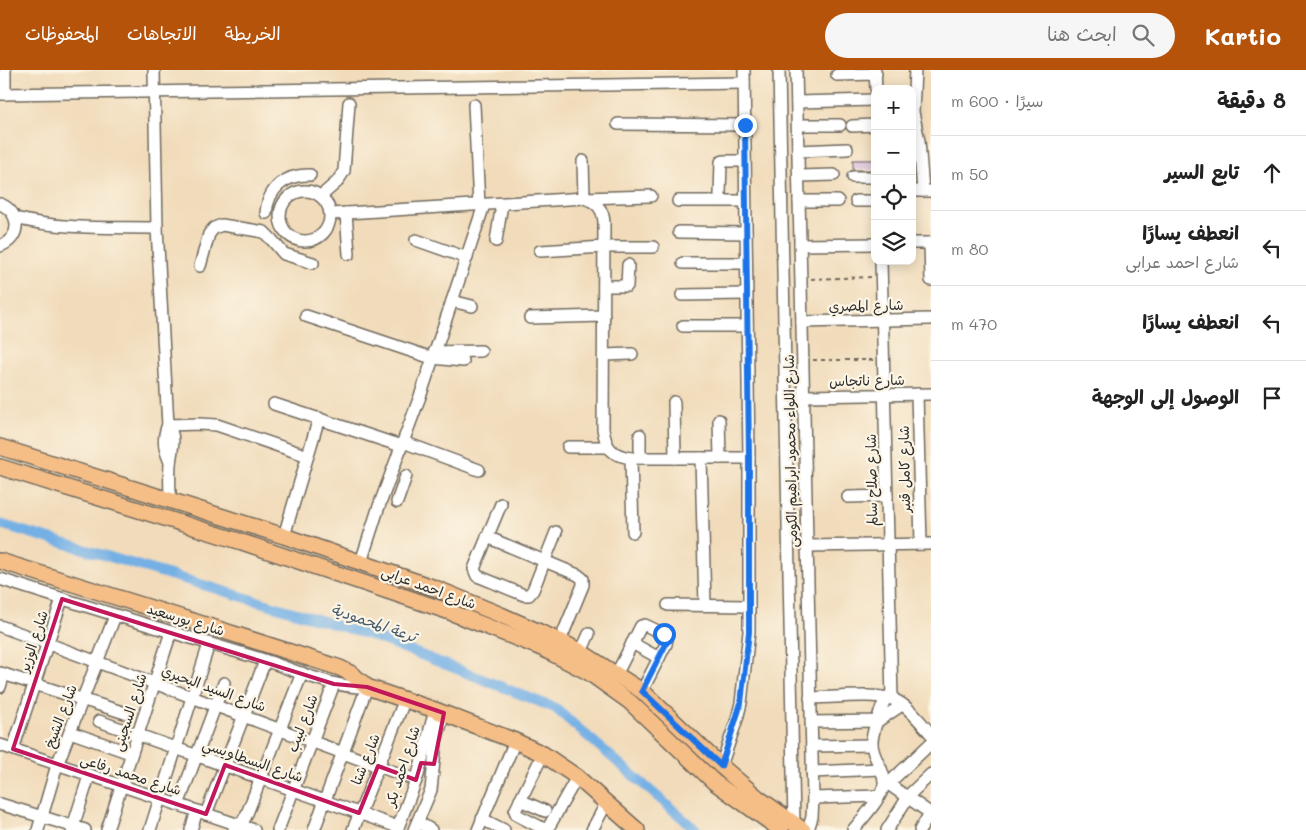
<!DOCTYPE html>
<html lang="ar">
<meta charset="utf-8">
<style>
:root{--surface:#fff;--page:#f6f6f6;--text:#222;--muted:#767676;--line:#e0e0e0;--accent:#b45309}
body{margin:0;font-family:Mali,"Playpen Sans Arabic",sans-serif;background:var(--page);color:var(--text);direction:rtl}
.controls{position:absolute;right:15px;top:15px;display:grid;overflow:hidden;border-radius:10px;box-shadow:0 2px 12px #0003}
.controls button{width:45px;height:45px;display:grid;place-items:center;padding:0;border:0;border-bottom:1px solid var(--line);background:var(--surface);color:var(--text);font:25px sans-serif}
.stop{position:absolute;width:15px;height:15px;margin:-11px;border:4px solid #1a73e8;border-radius:50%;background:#fff}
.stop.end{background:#1a73e8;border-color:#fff;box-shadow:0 1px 5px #0008}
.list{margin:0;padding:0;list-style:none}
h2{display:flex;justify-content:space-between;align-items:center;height:65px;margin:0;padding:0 20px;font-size:21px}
h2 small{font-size:16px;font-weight:400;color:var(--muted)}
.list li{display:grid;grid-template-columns:32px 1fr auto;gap:15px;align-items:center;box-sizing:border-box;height:75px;padding:0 20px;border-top:1px solid var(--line)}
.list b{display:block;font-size:19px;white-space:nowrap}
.list p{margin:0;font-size:16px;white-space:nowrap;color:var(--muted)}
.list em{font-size:16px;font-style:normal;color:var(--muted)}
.icon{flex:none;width:28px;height:28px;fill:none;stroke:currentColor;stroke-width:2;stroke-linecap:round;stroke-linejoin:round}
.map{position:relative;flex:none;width:931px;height:760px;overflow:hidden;direction:ltr}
header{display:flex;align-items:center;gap:30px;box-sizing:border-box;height:70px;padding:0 25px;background:var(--accent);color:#fff}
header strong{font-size:24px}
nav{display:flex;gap:28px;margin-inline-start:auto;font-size:18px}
.search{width:350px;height:45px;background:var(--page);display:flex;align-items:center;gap:12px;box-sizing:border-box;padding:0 18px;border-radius:28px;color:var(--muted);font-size:19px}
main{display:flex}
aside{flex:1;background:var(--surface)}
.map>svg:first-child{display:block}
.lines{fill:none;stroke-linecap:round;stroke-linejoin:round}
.canal{stroke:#74b0e5;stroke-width:10}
.building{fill:#caa6d7}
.minor-casing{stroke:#70695d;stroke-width:14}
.major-casing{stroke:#70695d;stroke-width:18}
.path{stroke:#70695d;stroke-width:2;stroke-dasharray:4 4;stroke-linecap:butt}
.minor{stroke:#fff;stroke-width:11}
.major{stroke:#f6be87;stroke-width:15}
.route{stroke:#1a73e8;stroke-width:6}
.marked{fill:none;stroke:#c2185b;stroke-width:4;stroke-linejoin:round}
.labels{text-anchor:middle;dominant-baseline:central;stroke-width:4.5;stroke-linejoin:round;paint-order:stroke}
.street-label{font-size:14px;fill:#2b2b2b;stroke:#fcf5e5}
.water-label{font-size:15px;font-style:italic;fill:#455a6c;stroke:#fcf5e5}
</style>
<header>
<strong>Kartio</strong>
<div class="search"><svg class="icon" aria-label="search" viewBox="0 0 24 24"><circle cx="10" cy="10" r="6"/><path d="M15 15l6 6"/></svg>ابحث هنا</div>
<nav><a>الخريطة</a><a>الاتجاهات</a><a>المحفوظات</a></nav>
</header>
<main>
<aside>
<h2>8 دقيقة<small>سيرًا · 600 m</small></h2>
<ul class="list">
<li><svg class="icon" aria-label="ahead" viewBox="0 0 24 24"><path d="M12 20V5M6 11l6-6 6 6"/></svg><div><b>تابع السير</b></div><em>50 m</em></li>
<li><svg class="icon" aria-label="left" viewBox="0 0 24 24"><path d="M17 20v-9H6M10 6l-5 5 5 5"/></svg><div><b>انعطف يسارًا</b><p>شارع احمد عرابى</p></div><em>80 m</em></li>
<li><svg class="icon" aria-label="left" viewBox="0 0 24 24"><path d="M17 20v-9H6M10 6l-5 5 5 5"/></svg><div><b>انعطف يسارًا</b></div><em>470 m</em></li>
<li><svg class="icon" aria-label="arrive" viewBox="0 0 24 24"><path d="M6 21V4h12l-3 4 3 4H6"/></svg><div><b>الوصول إلى الوجهة</b></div></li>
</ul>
</aside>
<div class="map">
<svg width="931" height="760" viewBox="0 0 931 760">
<rect width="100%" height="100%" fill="#fcf5e5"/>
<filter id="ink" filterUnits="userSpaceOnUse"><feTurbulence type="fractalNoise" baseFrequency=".02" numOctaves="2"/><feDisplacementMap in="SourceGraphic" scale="10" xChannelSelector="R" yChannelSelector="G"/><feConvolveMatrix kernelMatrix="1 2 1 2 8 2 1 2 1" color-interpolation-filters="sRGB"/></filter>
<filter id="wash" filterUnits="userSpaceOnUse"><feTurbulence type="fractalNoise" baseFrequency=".0096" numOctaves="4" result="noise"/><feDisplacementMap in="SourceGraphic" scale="20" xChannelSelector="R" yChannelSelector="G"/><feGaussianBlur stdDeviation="1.12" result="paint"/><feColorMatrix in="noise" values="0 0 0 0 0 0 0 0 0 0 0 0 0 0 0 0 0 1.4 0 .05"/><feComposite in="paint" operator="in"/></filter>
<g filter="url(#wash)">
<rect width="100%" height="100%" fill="#f1dbba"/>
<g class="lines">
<polyline class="canal" points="0,454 373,566 555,638 696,760"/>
</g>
<g id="blocks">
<rect class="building" x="853" y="90" width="22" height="10"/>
</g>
</g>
<g filter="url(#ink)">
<use href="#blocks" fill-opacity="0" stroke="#70695d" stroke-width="1"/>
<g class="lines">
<defs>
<g id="minor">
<polyline points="5,0 5,24"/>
<path d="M154 0 157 158 168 355C177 369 171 380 170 394 169 406 170 418 170 430"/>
<polyline points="779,0 794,754"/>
<polyline points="796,0 813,728 812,747 808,760"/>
<polyline points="875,0 876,19"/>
<polyline points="915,0 913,42 919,71 923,121"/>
<polyline points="837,5 876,4"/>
<polyline points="0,24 744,13"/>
<polyline points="797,32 875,30"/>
<polyline points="474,35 479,135"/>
<polyline points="618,54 745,55"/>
<polyline points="798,55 840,55"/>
<polyline points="852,56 875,55"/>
<polyline points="798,81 847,79"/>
<polyline points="583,91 584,128 651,126"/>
<polyline points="799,106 834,105"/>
<polyline points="853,107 875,107"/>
<polyline points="912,121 931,121"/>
<circle cx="305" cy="146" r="25"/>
<polyline points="720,124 721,92 724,91 745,91"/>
<polyline points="321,126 337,112 344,101 349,33"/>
<polyline points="678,131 745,131"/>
<polyline points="799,131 838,131"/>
<polyline points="856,131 875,131"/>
<path d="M0 134C21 142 22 168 0 176"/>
<path d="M266 143C268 118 286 104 310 105"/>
<polyline points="346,143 349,184"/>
<path d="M331 144 584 128C597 132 603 139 604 152L603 359C606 378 611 385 631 388H749"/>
<path d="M15 148C61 160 110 157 157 158"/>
<polyline points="679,162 746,163"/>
<polyline points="416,170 467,188"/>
<polyline points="496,171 502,134"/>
<polyline points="912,173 931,173"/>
<polyline points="930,173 931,210"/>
<polyline points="800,175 875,174"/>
<polyline points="540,181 604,177 653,177"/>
<polyline points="881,191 892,629"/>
<polyline points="683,193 746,193"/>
<polyline points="200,196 209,164 214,158 222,155 264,162 272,170 284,184 313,193"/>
<polyline points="604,216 627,216 628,195"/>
<polyline points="682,225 746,224"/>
<polyline points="452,231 472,236"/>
<polyline points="306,246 432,288 463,291"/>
<polyline points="530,248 604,246"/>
<polyline points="802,252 931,249"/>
<polyline points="683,256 747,256"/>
<polyline points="434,282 481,281"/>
<polyline points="604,285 632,284"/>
<polyline points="917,324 921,474"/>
<polyline points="804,326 931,324"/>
<polyline points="674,332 675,388"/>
<polyline points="274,334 401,376"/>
<polyline points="719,350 720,388"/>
<polyline points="168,355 199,354 217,355 308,386"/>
<path d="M168 355C162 368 164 379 170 392"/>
<polyline points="640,365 640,388"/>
<polyline points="403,372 479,400"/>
<polyline points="568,377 608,377"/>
<polyline points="631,388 633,462"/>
<polyline points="701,388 705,535"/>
<polyline points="848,427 887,426"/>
<polyline points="397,432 406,406"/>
<polyline points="501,434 474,499 477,506 480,507 524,525 529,525 533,520 556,462"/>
<polyline points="284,466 319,348"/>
<polyline points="487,467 578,505 583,509 583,515 560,571"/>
<polyline points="807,476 931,474"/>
<polyline points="361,492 378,439 422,321 484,135"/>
<path d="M0 509C87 537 174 563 261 589 296 600 330 618 367 617L314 760"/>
<polyline points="668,535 749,536"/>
<polyline points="0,556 416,710"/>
<polyline points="632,573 659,588"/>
<polyline points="581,582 589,564"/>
<polyline points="0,603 125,643"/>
<polyline points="617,603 641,556 645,555 664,564 667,569 666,574 642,621"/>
<polyline points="0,617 4,604"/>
<path d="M810 628C831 628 880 622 897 631 910 638 921 653 931 664"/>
<polyline points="99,651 398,757"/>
<polyline points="811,652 878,651 902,635"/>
<polyline points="70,662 130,683"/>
<polyline points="0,675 254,760"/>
<polyline points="812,676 872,675"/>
<polyline points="13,679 62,529"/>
<polyline points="543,684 515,741 517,745 546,760"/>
<polyline points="721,696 737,649 741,633 749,562 749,388 744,0"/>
<polyline points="812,702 881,699"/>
<polyline points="884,711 930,743"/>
<polyline points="888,714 931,673"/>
<polyline points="813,728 879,726"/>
<polyline points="520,730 545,741"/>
<polyline points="0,734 85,760"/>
<polyline points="178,735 224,613"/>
<polyline points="206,744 265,591"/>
<polyline points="482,749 504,760"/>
<polyline points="418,752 431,760"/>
<polyline points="234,758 241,754 246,746 302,603"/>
<polyline points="38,760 57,695 115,546"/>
<polyline points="72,760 89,706"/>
<polyline points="107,760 171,562"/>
<polyline points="150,760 209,574"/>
<polyline points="191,760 197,741"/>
<polyline points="278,760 334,614"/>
<polyline points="353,760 405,629"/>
<polyline points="397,760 418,705 435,640"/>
<polyline points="414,760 431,720 436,671 444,643"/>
<polyline points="478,760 515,671"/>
<polyline points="547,760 577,707"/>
<polyline points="592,760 607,732"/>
<path d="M853 760C862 749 881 729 884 715 886 701 873 689 872 675 871 662 881 640 886 627"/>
<polyline points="887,760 910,724 931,704"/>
<polyline points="920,760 931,742"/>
</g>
<g id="major">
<polyline points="0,377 284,466 435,518 501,545 560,571 581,582 642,621 721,696 757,727 803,760"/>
<polyline points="0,397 242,472 450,542 542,578 588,602 630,632 714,712 781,760"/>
<polyline points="0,491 215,558 340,598 352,604 367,617 435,640 515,671 543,684 577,707 637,760"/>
</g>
</defs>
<use href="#minor" class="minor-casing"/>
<use href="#major" class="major-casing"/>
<g class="path">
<polyline points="811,209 871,207"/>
<polyline points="813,290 873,290"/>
</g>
<use href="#minor" class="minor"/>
<use href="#major" class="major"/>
</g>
</g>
<g class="lines" filter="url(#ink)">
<polyline class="route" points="664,564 667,569 666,574 642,621 721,696 741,633 749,562 749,388 745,55"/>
</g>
<path class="marked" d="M62 529 334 614 367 617 444 643 434 694 421 693 416 710 378 696 359 743 225 695 206 744 13 679Z"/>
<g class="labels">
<g class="street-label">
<text transform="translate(866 235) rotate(-1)">شارع المصري</text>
<text transform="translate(867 310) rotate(-1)">شارع ناتجاس</text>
<text transform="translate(790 381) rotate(-91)">شارع اللواء محمود ابراهيم الكومى</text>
<text transform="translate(904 399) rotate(-91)">شارع كامل قنبر</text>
<text transform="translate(871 410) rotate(-91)">شارع صلاح سالم</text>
<text transform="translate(429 517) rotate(20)">شارع احمد عرابى</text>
<text transform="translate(186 549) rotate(17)">شارع بورسعيد</text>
<text transform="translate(33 571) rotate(-72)">شارع الوزير</text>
<text transform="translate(214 618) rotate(20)">شارع السيد البحيري</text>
<text transform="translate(129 642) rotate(-72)">شارع السجينى</text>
<text transform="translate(60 646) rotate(-69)">شارع الشيخ</text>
<text transform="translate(302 653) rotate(-69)">شارع لبيب</text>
<text transform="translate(365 689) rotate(-68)">شارع شتا</text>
<text transform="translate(253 690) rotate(19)">شارع البسطاويسي</text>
<text transform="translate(402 696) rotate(-72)">شارع احمد بكر</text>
<text transform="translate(131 704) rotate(18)">شارع محمد رفاعى</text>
</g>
<g class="water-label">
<text transform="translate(374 552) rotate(19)">ترعة المحمودية</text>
</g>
</g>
</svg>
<div class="controls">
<button>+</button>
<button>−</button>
<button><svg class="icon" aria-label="locate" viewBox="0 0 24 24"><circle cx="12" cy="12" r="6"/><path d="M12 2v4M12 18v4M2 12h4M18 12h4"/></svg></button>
<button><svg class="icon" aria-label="layers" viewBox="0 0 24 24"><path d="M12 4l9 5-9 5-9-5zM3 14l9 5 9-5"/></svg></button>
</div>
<div class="stop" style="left:664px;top:564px"></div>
<div class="stop end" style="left:745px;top:55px"></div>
</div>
</main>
